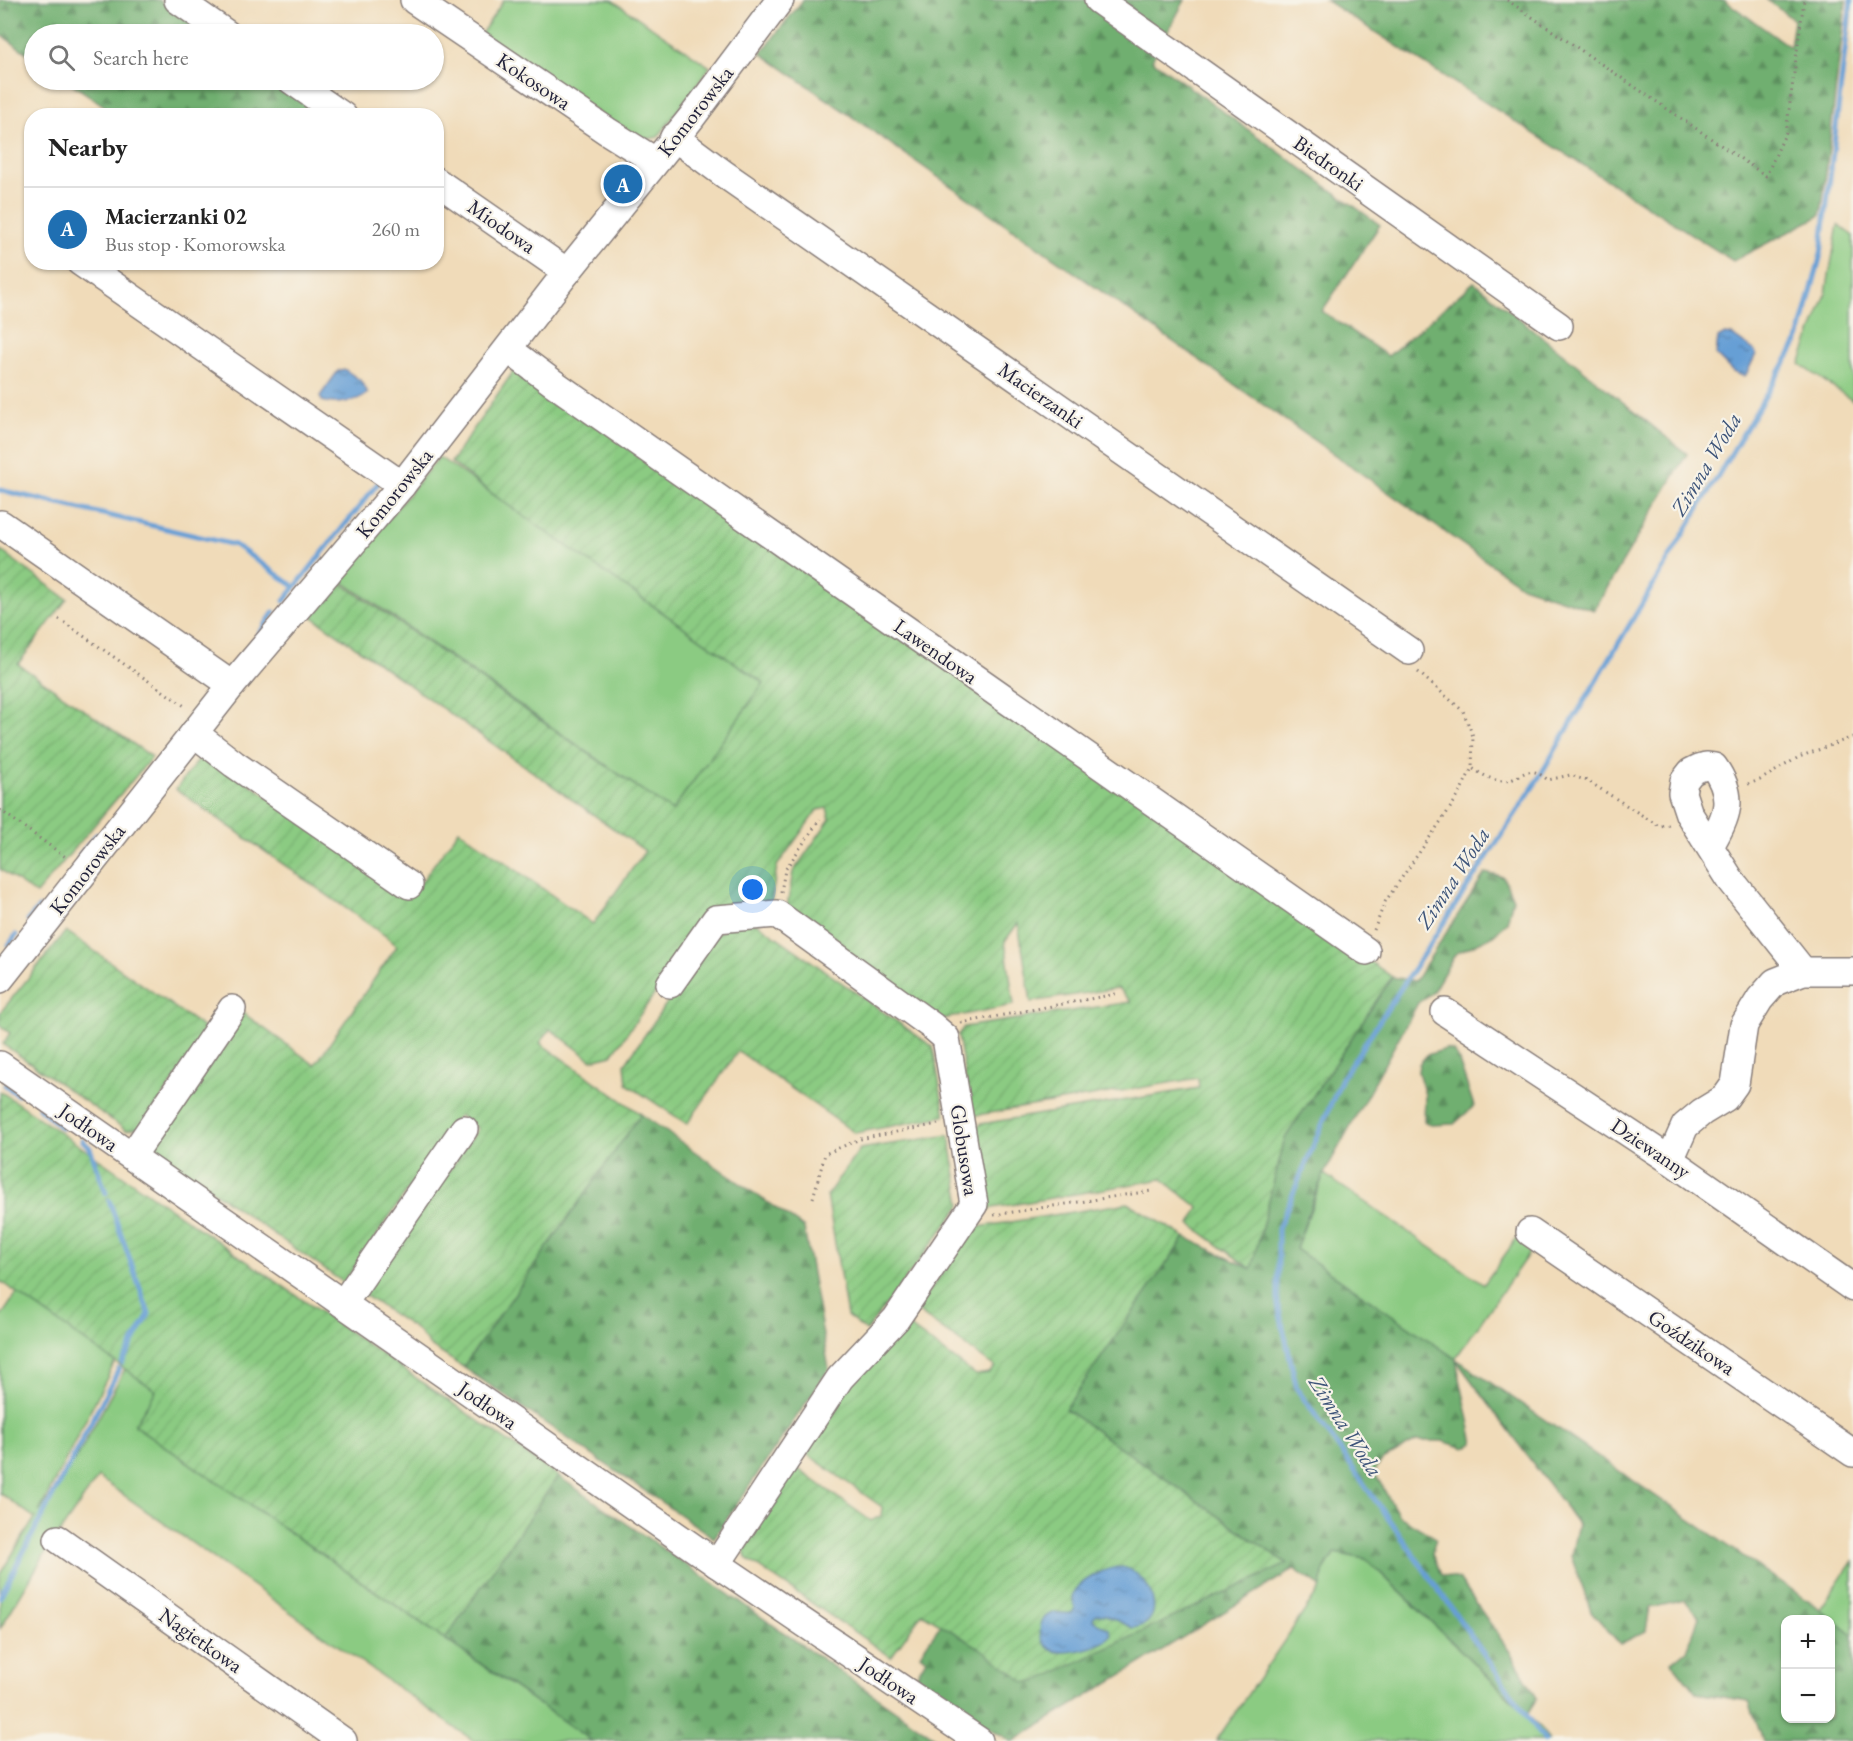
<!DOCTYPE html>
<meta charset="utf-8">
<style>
:root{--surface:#fff;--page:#f6f6f6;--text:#222;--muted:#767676;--line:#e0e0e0;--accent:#1f6fb2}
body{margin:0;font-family:"EB Garamond",serif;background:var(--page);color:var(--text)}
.controls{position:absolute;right:18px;bottom:18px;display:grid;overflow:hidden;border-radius:12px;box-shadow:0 2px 4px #0004}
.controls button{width:54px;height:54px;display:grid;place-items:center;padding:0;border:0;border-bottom:2px solid var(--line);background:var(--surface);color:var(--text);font:30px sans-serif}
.you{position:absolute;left:753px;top:890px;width:21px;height:21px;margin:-15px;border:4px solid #fff;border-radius:50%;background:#1a73e8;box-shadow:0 0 0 9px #1a73e833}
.badge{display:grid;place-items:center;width:39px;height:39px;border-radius:50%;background:var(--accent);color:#fff;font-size:20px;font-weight:700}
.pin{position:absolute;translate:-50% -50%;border:3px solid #fff;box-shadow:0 2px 6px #0006}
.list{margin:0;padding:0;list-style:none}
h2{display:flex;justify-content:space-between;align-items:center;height:78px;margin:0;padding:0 24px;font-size:26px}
h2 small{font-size:20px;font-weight:400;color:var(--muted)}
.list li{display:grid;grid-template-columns:39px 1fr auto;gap:18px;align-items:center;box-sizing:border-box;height:84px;padding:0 24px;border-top:2px solid var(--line)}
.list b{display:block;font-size:22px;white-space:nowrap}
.list p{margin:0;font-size:20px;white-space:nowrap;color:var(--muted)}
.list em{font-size:20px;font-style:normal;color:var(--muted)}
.icon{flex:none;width:33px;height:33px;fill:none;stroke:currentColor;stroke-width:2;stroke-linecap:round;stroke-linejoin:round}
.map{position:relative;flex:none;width:1853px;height:1741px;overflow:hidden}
.search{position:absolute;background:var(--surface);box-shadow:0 2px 4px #0004;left:24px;top:24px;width:420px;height:66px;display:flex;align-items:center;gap:15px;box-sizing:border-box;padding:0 21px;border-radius:33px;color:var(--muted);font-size:22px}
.panel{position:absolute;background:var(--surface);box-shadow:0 2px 4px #0004;left:24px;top:108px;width:420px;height:162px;border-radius:24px}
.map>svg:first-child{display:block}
.grass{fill:#8bcb82;stroke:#56765e;stroke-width:1.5}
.forest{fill:url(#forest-firs);stroke:#496856;stroke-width:1.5;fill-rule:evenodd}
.garden{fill:url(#garden-furrows);stroke:#56765e;stroke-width:1.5}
.water{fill:url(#water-ripples);stroke:#446088;stroke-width:1.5}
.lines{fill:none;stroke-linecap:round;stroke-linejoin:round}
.stream{stroke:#669fd5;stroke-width:5}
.minor-casing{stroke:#897e7a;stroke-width:30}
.path{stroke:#897e7a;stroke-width:3;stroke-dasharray:1.5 4.5;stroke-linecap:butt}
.minor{stroke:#fff;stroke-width:27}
.labels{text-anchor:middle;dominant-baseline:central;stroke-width:4.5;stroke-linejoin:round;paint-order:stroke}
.street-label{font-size:21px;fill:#22223b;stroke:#f7f3e8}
.water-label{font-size:22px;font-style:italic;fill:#3d5479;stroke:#f7f3e8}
</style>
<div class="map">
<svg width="1853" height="1741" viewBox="0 0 1853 1741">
<defs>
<pattern id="forest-firs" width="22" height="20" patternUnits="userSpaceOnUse" patternTransform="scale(1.5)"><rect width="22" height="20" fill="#70af70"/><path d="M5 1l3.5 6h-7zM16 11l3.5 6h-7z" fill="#5c8e5d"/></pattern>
<pattern id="garden-furrows" width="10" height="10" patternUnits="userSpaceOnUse" patternTransform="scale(1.5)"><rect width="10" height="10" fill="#8bcb82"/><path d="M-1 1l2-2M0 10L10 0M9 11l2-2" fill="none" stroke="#78ae71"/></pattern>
<pattern id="water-ripples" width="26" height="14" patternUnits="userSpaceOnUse" patternTransform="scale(1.5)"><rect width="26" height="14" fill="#669fd5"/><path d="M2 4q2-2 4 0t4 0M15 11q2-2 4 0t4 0" fill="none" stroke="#5481ae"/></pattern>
</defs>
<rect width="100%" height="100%" fill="#f7f3e8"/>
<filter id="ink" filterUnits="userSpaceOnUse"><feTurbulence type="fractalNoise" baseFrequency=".0167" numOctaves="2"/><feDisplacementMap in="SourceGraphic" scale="12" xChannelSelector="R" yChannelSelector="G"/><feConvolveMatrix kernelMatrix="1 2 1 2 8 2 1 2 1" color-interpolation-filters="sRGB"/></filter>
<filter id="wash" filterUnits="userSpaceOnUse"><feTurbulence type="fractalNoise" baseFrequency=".008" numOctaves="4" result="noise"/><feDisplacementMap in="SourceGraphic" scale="24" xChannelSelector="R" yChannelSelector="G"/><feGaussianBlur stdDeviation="1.35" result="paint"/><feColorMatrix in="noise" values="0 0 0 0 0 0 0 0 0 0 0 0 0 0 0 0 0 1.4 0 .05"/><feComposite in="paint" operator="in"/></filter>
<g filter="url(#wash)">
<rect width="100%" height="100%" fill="#f0dbb9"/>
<g class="grass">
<polygon points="504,0 612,0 710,67 658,137 638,141 481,34"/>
<polygon points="1838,225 1853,236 1853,401 1800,364 1826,293"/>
<polygon points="439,457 764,683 672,811 339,579"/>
<polygon points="1324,1174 1484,1284 1519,1235 1534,1246 1455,1359 1296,1249"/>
<polygon points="17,1293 115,1362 39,1512 78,1455 125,1369 157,1391 134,1425 592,1741 474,1741 98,1477 43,1557 0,1629 0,1574 35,1518 0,1493 0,1318"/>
<polygon points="1335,1553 1366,1559 1541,1728 1549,1741 1216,1741 1321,1587 1323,1572"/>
<polygon points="1853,1561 1853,1635 1820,1609"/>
</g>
<g class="forest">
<polygon points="0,0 159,0 208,34 34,34 34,58 0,34"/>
<polygon points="803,0 1185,0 1152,60 1380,225 1322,311 1388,356 1474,282 1687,454 1594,610 1522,586 761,53"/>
<polygon points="1325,0 1724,0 1790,47 1794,20 1767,0 1846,0 1821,215 1733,261"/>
<polygon points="66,80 272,80 323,115 118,115"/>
<path d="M1485 873 1503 877 1513 899 1507 922 1492 936 1455 954 1432 993 1418 1003 1324 1174 1313 1200 1296 1249 1820 1609 1853 1635V1741H1763L1749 1701 1696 1693 1672 1662 1687 1650 1699 1617 1685 1600 1650 1608 1646 1631 1620 1644 1591 1611 1571 1556 1578 1524 1456 1360 1474 1443 1465 1448 1442 1441H1416L1382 1460 1374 1472 1399 1516 1436 1538 1432 1553 1441 1575 1459 1579 1512 1655 1537 1698 1527 1714 1366 1559 1335 1553 1323 1572 1321 1587 1294 1569 1014 1741H1011L954 1706 915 1678 926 1659 920 1654 941 1624 980 1648 1286 1563 1065 1409 1185 1237 1251 1269 1285 1138 1392 977 1415 981ZM1786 1620H1830V1718H1786Z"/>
<polygon points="1446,1049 1453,1051 1458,1058 1474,1106 1454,1124 1431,1125 1424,1121 1425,1095 1418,1072 1419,1064 1427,1055"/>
<polygon points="641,1114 804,1228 829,1369 714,1538 463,1367"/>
<polygon points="558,1476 940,1741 592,1741 445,1639"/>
</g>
<g class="garden">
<polygon points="517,366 1392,977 1285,1138 1251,1269 1190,1224 1199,1208 1162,1179 987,1209 973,1131 981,1124 1199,1088 1198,1078 972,1116 958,1035 964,1027 1131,1002 1118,988 1031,1002 1018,923 1005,941 1014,1005 937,1020 839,945 841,942 808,918 803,925 786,913 793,872 830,819 827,808 817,810 777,866 771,903 713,910 612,1055 592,1060 550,1029 540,1043 641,1114 463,1367 430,1346 418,1331 363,1294 478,1129 459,1115 344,1283 157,1152 154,1136 240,1011 315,1065 397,946 387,937 176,789 204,752 411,896 459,830 593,924 645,851 310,615 338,581 672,811 764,683 502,501 451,462"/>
<polygon points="0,550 67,599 18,664 152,757 36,894 0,869"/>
<polygon points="757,923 933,1047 945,1116 855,1133 738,1051 687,1124 627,1084 625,1064 712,937 732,924"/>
<polygon points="66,931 208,1031 142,1127 126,1130 3,1044 10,1033 0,1026 0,1013"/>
<polygon points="0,1091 558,1476 445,1639 134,1425 156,1391 0,1281"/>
<polygon points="949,1135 961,1205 866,1331 847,1316 827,1195 860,1149"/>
<polygon points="1128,1203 1185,1237 1065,1409 1287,1564 1035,1682 1025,1682 980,1648 922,1613 891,1657 746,1558 742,1538 794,1466 871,1521 881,1516 882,1507 803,1451 850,1382 907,1325 976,1375 989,1373 995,1367 916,1310 973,1228"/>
</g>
<g class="water">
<polygon points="1725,334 1732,335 1755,351 1756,354 1746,375 1743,376 1733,372 1716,355 1718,338"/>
<path d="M344 369 360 380 368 393C358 401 335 406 322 401L320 396 338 371Z"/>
<path d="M1122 1567C1150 1572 1171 1623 1133 1628L1106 1615 1096 1614 1093 1618 1094 1621 1109 1629 1111 1636C1102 1647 1063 1657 1050 1649 1038 1642 1036 1620 1050 1614 1057 1610 1065 1615 1072 1613L1075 1608 1072 1596C1079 1580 1106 1567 1122 1567Z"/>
</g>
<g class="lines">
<g class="stream">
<polyline points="0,490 235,545 295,587"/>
<polyline points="284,601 379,482"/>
<polyline points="259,634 274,612"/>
<polyline points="79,856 97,834"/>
<polyline points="28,920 39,908"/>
<polyline points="9,945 16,935"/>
<polyline points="5,1085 18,1095"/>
<polyline points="39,1108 62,1128"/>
<polyline points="82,1140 90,1148 106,1193"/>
<polyline points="109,1200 149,1314 122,1363"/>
<polyline points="0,1597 119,1369"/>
<polyline points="1545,1741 1297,1389 1278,1305 1278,1229 1342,1078 1535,784 1798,341 1821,254 1851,0"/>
</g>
</g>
</g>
<g filter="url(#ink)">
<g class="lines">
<defs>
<g id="minor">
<polyline points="178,0 227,34"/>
<polyline points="414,0 607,131 655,161"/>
<polyline points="1098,0 1559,326"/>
<polyline points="291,80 343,116"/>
<polyline points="674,137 724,174 1409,651"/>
<polyline points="436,181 567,272"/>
<polyline points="80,262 402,485"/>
<polyline points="508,349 552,382 1366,951"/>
<polyline points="1,524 232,685"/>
<polyline points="194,733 234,764 409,885"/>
<path d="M1710 846C1727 816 1736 798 1714 767L1706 766 1699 768 1691 772 1684 781 1682 793 1689 814 1730 879 1803 971"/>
<polyline points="0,979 232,685 402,485 567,272 692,117 780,0"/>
<polyline points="670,984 716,919 777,914 932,1026 946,1038 974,1204 896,1319 840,1378 717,1564"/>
<polyline points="1445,1012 1670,1160 1853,1288"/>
<polyline points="0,1065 717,1564 979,1741"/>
<polyline points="132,1156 232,1009"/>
<polyline points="1670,1160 1685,1126 1702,1112 1725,1098 1735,1084 1744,1025 1760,999 1775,982 1803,971 1853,971"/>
<polyline points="1530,1232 1853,1453"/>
<polyline points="343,1304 464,1129"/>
<polyline points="58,1539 343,1741"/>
</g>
</defs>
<use href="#minor" class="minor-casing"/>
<g class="path">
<polyline points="1507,0 1766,176 1786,132 1804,0"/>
<polyline points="59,619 186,707"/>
<path d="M1418 672 1463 711 1473 736 1472 768C1484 776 1499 785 1513 779 1520 776 1526 770 1535 772 1539 773 1544 777 1548 780L1570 775 1588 781 1659 826 1669 825"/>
<polyline points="1748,784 1760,780 1799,757 1853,737"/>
<polyline points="0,810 67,858"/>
<polyline points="781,892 785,870 820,819"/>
<polyline points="1374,930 1385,902 1457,798 1472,768"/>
<polyline points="961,1023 1116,994"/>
<polyline points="813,1198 825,1154 860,1139 938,1124"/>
<polyline points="994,1215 1151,1191"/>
</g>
<use href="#minor" class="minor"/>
</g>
</g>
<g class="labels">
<g class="street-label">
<text transform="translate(534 81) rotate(34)">Kokosowa</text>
<text transform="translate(695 111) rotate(-52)">Komorowska</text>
<text transform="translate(1329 163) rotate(35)">Biedronki</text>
<text transform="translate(502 226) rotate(35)">Miodowa</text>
<text transform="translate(1041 395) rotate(35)">Macierzanki</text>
<text transform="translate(394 493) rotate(-51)">Komorowska</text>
<text transform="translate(936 651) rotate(35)">Lawendowa</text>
<text transform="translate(87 869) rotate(-52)">Komorowska</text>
<text transform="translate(89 1127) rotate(35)">Jodłowa</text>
<text transform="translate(1651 1148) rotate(34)">Dziewanny</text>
<text transform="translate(965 1150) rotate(81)">Globusowa</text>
<text transform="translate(1692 1342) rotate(34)">Goździkowa</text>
<text transform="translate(488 1405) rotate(35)">Jodłowa</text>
<text transform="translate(201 1640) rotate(35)">Nagietkowa</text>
<text transform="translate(889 1680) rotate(34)">Jodłowa</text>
</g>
<g class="water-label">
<text transform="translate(1706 464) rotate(-59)">Zimna Woda</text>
<text transform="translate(1453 878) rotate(-57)">Zimna Woda</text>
<text transform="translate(1346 1426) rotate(57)">Zimna Woda</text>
</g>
</g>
</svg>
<div class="controls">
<button>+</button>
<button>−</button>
</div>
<div class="you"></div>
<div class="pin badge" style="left:623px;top:184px">A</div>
<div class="search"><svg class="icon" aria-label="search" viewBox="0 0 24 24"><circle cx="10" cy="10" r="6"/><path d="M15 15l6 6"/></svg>Search here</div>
<section class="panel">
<h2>Nearby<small></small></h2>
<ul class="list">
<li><span class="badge">A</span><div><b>Macierzanki 02</b><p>Bus stop · Komorowska</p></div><em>260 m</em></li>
</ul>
</section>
</div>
